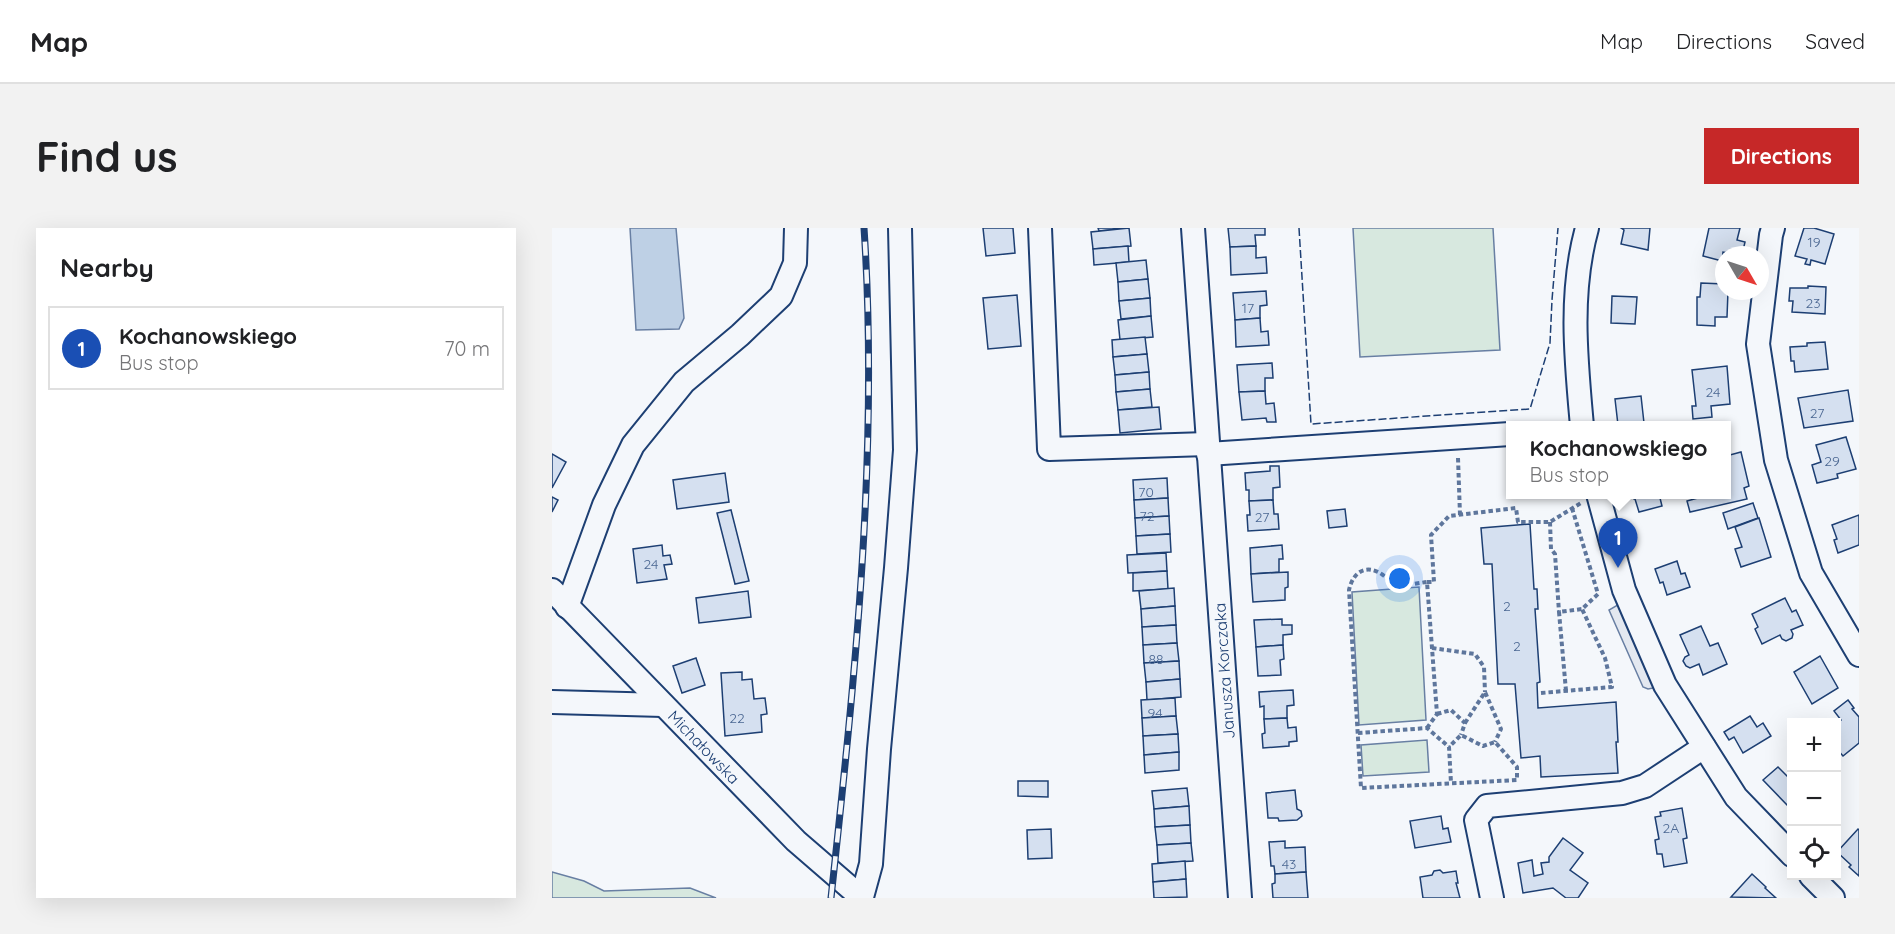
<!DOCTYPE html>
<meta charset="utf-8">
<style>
:root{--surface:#fff;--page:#f2f2f2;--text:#202124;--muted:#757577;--line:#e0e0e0;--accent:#c62828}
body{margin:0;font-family:Quicksand,sans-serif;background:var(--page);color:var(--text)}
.controls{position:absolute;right:18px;bottom:18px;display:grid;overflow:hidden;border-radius:0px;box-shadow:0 6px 24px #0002}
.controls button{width:54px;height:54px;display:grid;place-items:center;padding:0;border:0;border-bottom:2px solid var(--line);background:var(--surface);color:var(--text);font:30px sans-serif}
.compass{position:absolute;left:1163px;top:18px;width:54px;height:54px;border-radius:50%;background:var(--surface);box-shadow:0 6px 24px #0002;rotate:129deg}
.you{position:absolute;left:848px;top:351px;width:21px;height:21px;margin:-15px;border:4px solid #fff;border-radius:50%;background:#1a73e8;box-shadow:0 0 0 9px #1a73e833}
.badge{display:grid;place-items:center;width:39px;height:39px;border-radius:50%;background:var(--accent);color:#fff;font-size:20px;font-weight:700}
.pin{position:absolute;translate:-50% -50px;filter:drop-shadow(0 2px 3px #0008)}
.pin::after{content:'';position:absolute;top:32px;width:21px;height:18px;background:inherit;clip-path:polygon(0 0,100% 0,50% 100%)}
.popup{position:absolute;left:954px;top:193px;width:225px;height:78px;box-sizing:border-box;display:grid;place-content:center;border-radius:0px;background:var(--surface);filter:drop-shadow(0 2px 4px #0005);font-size:20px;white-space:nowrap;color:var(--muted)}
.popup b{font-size:22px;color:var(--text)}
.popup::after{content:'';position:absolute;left:50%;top:100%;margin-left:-12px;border:12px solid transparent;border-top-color:var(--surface)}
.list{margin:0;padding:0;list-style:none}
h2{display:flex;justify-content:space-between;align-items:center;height:78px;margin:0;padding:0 24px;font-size:26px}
h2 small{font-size:20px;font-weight:400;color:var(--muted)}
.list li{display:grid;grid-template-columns:39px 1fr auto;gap:18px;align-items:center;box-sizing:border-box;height:84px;margin:0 12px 12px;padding:0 12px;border:2px solid var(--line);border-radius:0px}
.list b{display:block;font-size:22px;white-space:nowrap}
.list p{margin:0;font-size:20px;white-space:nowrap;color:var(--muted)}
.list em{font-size:20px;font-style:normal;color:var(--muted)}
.icon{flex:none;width:33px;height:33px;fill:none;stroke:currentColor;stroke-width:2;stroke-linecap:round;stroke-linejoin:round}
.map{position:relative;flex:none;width:1307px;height:670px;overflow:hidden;border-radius:0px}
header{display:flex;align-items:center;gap:36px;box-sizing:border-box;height:84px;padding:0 30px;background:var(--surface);border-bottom:2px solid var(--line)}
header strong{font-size:28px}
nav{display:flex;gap:33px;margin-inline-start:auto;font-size:21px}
.intro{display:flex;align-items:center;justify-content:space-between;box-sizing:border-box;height:144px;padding:0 36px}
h1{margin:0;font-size:42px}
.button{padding:15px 27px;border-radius:0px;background:var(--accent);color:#fff;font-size:21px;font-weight:700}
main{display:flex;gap:36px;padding:0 36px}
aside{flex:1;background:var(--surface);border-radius:0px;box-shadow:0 6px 24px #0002}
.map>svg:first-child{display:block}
.green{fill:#d7e8df;stroke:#687fa3;stroke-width:1.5}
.parking{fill:#e3e8f0;stroke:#687fa3;stroke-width:1.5}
.water{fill:#bed0e5;stroke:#687fa3;stroke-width:1.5}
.building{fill:#d5e0f0;stroke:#1d3f73;stroke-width:1.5}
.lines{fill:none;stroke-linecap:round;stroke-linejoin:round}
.minor-casing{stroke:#1d3f73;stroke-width:26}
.path{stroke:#5e769c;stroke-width:4;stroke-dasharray:4.5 3;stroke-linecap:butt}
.minor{stroke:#f4f7fb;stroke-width:22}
.rail-casing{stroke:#1d3f73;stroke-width:7}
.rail{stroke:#f4f7fb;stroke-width:4.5;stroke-dasharray:14;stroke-linecap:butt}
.fence{stroke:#1d3f73;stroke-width:1.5;stroke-dasharray:8 3;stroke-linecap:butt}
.labels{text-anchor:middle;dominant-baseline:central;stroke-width:4.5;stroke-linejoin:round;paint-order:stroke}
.number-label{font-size:14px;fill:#4b6792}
.street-label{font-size:16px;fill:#1d3f73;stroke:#f4f7fb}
</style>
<header>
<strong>Map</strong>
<nav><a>Map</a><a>Directions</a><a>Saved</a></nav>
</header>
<div class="intro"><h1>Find us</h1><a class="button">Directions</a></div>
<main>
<aside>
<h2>Nearby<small></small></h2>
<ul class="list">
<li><span class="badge" style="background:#1a4fb4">1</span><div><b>Kochanowskiego</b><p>Bus stop</p></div><em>70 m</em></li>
</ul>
</aside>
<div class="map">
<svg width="1307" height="670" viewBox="0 0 1307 670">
<rect width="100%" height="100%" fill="#f4f7fb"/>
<g class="green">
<polygon points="801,0 941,0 948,122 808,129"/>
<polygon points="867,359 874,492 807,497 800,364"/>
<polygon points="875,512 877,544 811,548 809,517"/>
<polygon points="0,644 32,653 52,663 138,660 164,670 0,670"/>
</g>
<polygon class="parking" points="1069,375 1106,459 1096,461 1091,459 1057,382"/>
<polygon class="water" points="78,0 124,0 132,90 127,101 84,102"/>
<g class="building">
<polygon points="431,0 461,0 463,25 434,28"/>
<polygon points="546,0 577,0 547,3"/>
<polygon points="577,0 579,18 541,21 539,4"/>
<polygon points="676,0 713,0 713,7 703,7 704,18 678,19"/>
<polygon points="1069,0 1098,0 1096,22 1069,16 1072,2"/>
<polygon points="1157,0 1188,0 1185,12 1193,14 1190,27 1171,24 1170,33 1151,28"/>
<polygon points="1252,0 1262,0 1282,6 1273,36 1259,32 1258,37 1253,36 1255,31 1243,28"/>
<polygon points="576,18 577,34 542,37 541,21"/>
<polygon points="704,18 704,30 714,29 715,45 679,47 678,19"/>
<polygon points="594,32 596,51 566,54 564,35"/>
<polygon points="596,51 598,70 567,73 566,54"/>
<polygon points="1149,55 1172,56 1172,63 1176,63 1175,89 1163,89 1163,98 1145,97 1145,69 1148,69"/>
<polygon points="1256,58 1274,59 1273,86 1240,84 1241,73 1237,73 1238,60 1256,60"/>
<polygon points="714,63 715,77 708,78 708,90 683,92 681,65"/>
<polygon points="465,67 469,118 436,121 431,70"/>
<polygon points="1060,68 1085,69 1083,96 1059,95"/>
<polygon points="598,70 599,88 569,91 567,73"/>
<polygon points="599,88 601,109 568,112 566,92"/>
<polygon points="708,90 709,104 716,103 717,117 684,119 683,92"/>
<polygon points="593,109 595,126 561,129 560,112"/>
<polygon points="1273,114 1276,141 1243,144 1242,133 1239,133 1238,119 1255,118 1255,115"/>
<polygon points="595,126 597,144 563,147 561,129"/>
<polygon points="720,135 721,150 713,150 713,163 687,164 685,137"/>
<polygon points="1175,138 1178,176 1159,178 1160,189 1141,191 1140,178 1144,178 1140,142"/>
<polygon points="597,144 598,161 564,164 563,147"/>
<polygon points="598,161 600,179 566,182 564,164"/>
<polygon points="1296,162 1301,193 1252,200 1246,170"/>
<polygon points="713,163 714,176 722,175 724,194 715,194 714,190 690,192 687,164"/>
<polygon points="1089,168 1092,195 1066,197 1063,171"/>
<polygon points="607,179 609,201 568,205 566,182"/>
<polygon points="1294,209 1304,241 1285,246 1286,250 1265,255 1260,237 1269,234 1264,217"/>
<polygon points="1189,224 1197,258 1192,260 1195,271 1138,284 1135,273 1160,266 1174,266 1174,228"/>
<polygon points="0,226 14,234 0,260"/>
<polygon points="718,238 727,238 728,259 721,260 721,272 697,273 697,262 694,262 693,245 718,243"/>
<polygon points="173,245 177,274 125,281 121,252"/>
<polygon points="615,250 616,270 582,272 581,252"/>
<polygon points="1080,266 1107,266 1110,278 1087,284 1083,271 1082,271"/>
<polygon points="0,269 6,272 0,284"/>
<polygon points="616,270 617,288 583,290 582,272"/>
<polygon points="721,272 722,286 726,286 727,301 696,303 695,287 698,287 697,273"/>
<polygon points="1201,275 1206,290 1176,301 1171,285"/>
<polygon points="793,281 795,298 777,300 775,283"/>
<polygon points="179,282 197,353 183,356 165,285"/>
<polygon points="1307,287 1307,317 1286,325 1282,312 1285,311 1280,297"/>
<polygon points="617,288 618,306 584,308 583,290"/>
<polygon points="1207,290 1219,329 1189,339 1183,321 1190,319 1183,299"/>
<polygon points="978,296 982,361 985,361 986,381 983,381 988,454 985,455 986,480 1064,474 1066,514 1064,514 1066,545 989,549 988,528 969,530 963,456 946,456 940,336 932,336 929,300"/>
<polygon points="618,306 619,324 585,326 584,308"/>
<polygon points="110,317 111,328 118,327 120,336 112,337 115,351 85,355 81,321"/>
<polygon points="730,317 731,331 727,331 727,344 699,346 698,320"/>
<polygon points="614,325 615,343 576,345 575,327"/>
<polygon points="1125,333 1129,346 1133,345 1138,359 1115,367 1111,354 1108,355 1103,341"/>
<polygon points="615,343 616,361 581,363 581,345"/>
<polygon points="736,344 736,359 733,360 733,372 701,374 699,346"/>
<polygon points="622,360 623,378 589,381 587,363"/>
<polygon points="196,363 199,389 147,395 144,370"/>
<polygon points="1233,370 1240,384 1244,382 1251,397 1239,402 1241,406 1240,410 1234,413 1230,411 1228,407 1210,416 1203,401 1206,399 1200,386"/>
<polygon points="623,378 624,397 590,399 589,381"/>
<polygon points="730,391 730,397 740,397 740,406 731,407 731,417 704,419 702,392"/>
<polygon points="624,397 625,415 591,417 590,399"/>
<polygon points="1149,398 1158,418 1166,415 1175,436 1151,447 1147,436 1138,440 1134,438 1131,433 1133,429 1137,427 1128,407"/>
<polygon points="625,415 627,433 592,435 591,417"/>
<polygon points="731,417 732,431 728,432 729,447 706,448 704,419"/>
<polygon points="1268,428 1286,460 1260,476 1242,444"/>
<polygon points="144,430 153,457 130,465 121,438"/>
<polygon points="627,433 628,451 594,454 592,435"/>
<polygon points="190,444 190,452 200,451 202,471 213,470 215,486 209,487 210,504 173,508 169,445"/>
<polygon points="628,451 629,469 595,472 594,454"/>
<polygon points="741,462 742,477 735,478 735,490 712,491 712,478 708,479 707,464"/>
<polygon points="623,470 624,488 590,490 589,472"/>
<polygon points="1296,472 1302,480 1300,481 1307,489 1307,515 1291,528 1284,520 1284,495 1289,492 1282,483"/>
<polygon points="624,488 626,506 591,508 590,490"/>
<polygon points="1198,488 1205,499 1211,495 1219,508 1191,525 1182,509 1177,512 1172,504"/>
<polygon points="735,490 736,500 744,499 745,513 737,514 737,518 711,520 710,506 713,505 712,491"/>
<polygon points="626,506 627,524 592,527 591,508"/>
<polygon points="627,524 627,542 593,545 592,527"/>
<polygon points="1226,539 1235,548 1240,544 1240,577 1237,579 1211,552"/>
<polygon points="466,553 496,553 496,569 466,568"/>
<polygon points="635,560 637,578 602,581 600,563"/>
<polygon points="743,562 745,581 749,583 750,588 745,592 727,593 726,590 716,590 714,565"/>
<polygon points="637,578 638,597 603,599 602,581"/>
<polygon points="1130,580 1135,610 1131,611 1135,635 1112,639 1110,626 1105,626 1103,612 1107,611 1103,589 1109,588 1108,584"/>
<polygon points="889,588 891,601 896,600 899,614 863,620 858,593"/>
<polygon points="638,597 639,615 605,617 603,599"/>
<polygon points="499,601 500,630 476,631 475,602"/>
<polygon points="1306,601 1307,602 1307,648 1297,639 1299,637 1285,624"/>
<polygon points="1011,610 1031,625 1018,642 1036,655 1026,670 1014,670 1001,660 971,665 966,635 980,632 982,648 991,646 989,635 997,634 997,629"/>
<polygon points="733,613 733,620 753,619 754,644 723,646 722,638 719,638 717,614"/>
<polygon points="639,615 641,633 606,635 605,617"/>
<polygon points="633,633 634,651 601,654 600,636"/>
<polygon points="888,642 891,645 904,643 906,655 904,655 908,670 871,670 868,649 880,647 882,643"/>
<polygon points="754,644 756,670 721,670 720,656 723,655 723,646"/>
<polygon points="1200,646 1214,659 1213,660 1224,670 1179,669"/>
<polygon points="634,651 635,669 602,670 601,654"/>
</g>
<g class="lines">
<defs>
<g id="minor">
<polyline points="488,0 497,221 655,216"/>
<polyline points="641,0 688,670"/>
<polyline points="1221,0 1219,7 1206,116 1224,232 1259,345 1307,427"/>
<path d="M1030 198C1024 132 1017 65 1035 0"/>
<polyline points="656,226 958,206"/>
<polyline points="1046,266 1072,362 1113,457 1184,569 1240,627"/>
<polyline points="0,362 244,613 310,670"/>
<polyline points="15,379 52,277 81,217 132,154 188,107 229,68 243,35 244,0"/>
<polyline points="0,474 111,477"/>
<polyline points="1259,648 1281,670"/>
<polyline points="310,669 319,636 327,521 344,340 353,222 348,0"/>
<polyline points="940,670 924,592 935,578 1070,565 1093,558 1152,519"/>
</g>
</defs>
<use href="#minor" class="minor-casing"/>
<g class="path">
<polyline points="906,230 908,287"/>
<polyline points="998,294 999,321 1003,326 1007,384"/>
<polyline points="875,354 882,354 879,307 897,288 964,280 966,294 998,294 1029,275"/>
<polyline points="880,420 923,426 932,439 933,464"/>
<polyline points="1014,463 1007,384 1030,381"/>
<polyline points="989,465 1060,459 1053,430 1030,381 1046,366 1020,280"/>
<polyline points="885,486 899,482 913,495 909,507"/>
<polyline points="913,495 933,464 949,501 943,514"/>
<path d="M875 500 885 486 875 354C865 355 852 359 842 355 837 354 835 350 831 347 814 335 801 344 797 362L809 560 965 552V539L943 514 931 518 909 507 897 519"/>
<polyline points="806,505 875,500 897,519 899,555"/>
</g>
<use href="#minor" class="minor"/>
<defs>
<path id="rail" d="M279 670C303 448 327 223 312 0"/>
</defs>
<use href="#rail" class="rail-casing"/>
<use href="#rail" class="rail"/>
<polyline class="fence" points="747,0 759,196 978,181 998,115 1000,72 1006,0"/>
</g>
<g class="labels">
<g class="number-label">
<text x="1262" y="14">19</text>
<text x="1261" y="75">23</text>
<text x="696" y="80">17</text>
<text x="1161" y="164">24</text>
<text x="1265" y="185">27</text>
<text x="1280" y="233">29</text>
<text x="594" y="264">70</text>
<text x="595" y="288">72</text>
<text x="710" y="289">27</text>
<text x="99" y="336">24</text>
<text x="955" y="378">2</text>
<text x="965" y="418">2</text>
<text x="604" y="431">88</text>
<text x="603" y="485">94</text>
<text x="185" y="490">22</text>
<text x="1119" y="600">2A</text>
<text x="737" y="636">43</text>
</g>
<g class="street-label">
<text transform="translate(672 443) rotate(-94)">Janusza Korczaka</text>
<text transform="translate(152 519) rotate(46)">Michałowska</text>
</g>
</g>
</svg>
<div class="controls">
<button>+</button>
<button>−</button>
<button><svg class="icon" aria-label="locate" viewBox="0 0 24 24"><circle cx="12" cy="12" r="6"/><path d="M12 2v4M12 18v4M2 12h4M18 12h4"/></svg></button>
</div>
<svg class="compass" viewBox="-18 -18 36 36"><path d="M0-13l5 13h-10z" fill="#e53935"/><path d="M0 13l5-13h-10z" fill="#757577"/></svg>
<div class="you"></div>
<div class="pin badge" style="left:1066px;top:340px;background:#1a4fb4">1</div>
<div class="popup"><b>Kochanowskiego</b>Bus stop</div>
</div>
</main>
